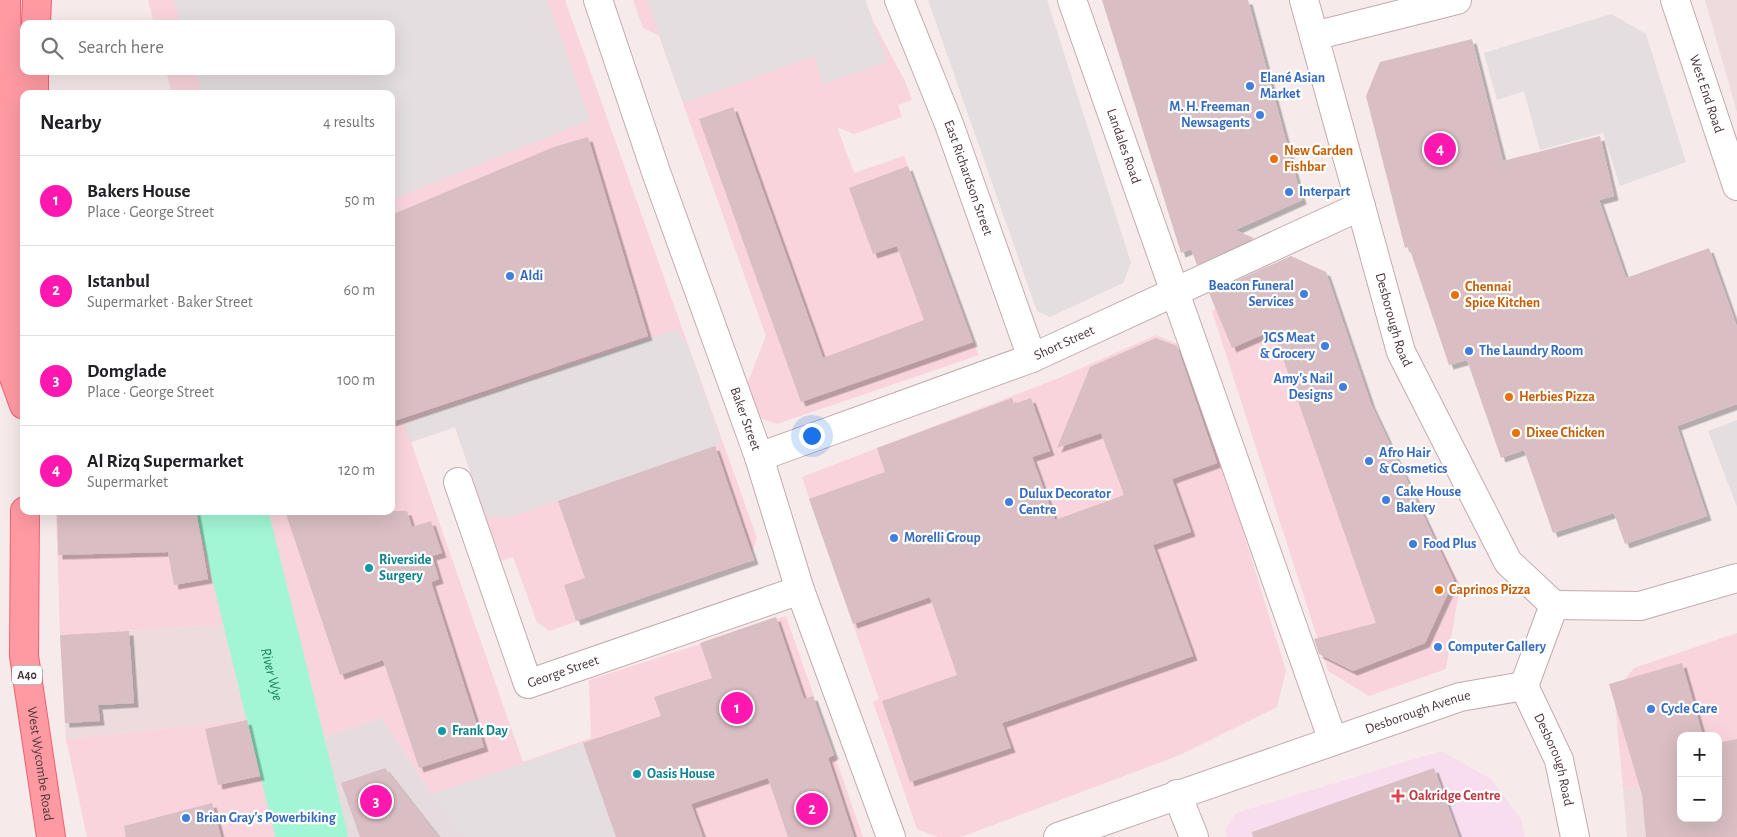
<!DOCTYPE html>
<meta charset="utf-8">
<style>
:root{--surface:#fff;--page:#f2f2f2;--text:#202124;--muted:#757577;--line:#e0e0e0;--accent:#ff18b0}
body{margin:0;font-family:"Alegreya Sans",sans-serif;background:var(--page);color:var(--text)}
.controls{position:absolute;right:15px;bottom:15px;display:grid;overflow:hidden;border-radius:10px;box-shadow:0 5px 20px #0002}
.controls button{width:45px;height:45px;display:grid;place-items:center;padding:0;border:0;border-bottom:1px solid var(--line);background:var(--surface);color:var(--text);font:25px sans-serif}
.you{position:absolute;left:811px;top:435px;width:18px;height:18px;margin:-12px;border:4px solid #fff;border-radius:50%;background:#1a73e8;box-shadow:0 0 0 8px #1a73e833}
.badge{display:grid;place-items:center;width:32px;height:32px;border-radius:50%;background:var(--accent);color:#fff;font-size:16px;font-weight:700}
.pin{position:absolute;translate:-50% -50%;border:2px solid #fff;box-shadow:0 1px 5px #0006}
.list{margin:0;padding:0;list-style:none}
h2{display:flex;justify-content:space-between;align-items:center;height:65px;margin:0;padding:0 20px;font-size:21px}
h2 small{font-size:16px;font-weight:400;color:var(--muted)}
.list li{display:grid;grid-template-columns:32px 1fr auto;gap:15px;align-items:center;box-sizing:border-box;height:90px;padding:0 20px;border-top:1px solid var(--line)}
.list b{display:block;font-size:19px;white-space:nowrap}
.list p{margin:0;font-size:16px;white-space:nowrap;color:var(--muted)}
.list em{font-size:16px;font-style:normal;color:var(--muted)}
.icon{flex:none;width:28px;height:28px;fill:none;stroke:currentColor;stroke-width:2;stroke-linecap:round;stroke-linejoin:round}
.map{position:relative;flex:none;width:1737px;height:837px;overflow:hidden}
.search{position:absolute;background:var(--surface);box-shadow:0 5px 20px #0002;left:20px;top:20px;width:375px;height:55px;display:flex;align-items:center;gap:12px;box-sizing:border-box;padding:0 18px;border-radius:10px;color:var(--muted);font-size:19px}
.panel{position:absolute;background:var(--surface);box-shadow:0 5px 20px #0002;left:20px;top:90px;width:375px;height:425px;border-radius:10px}
.map>svg:first-child{display:block}
.residential{fill:#eedbde}
.commercial{fill:#f9d4dc}
.industrial{fill:#e6dbde}
.medical{fill:#f7ddee}
.parking{fill:#e4dee0}
.lines{fill:none;stroke-linecap:round;stroke-linejoin:round}
.river{stroke:#a2f6d5;stroke-width:71}
.building{fill:#d9bec3;filter:url(#shadow)}
.minor-casing{stroke:#c3abaf;stroke-width:30}
.tertiary-casing{stroke:#c3abaf;stroke-width:30}
.primary-casing{stroke:#ee606f;stroke-width:30}
.minor{stroke:#fff;stroke-width:28}
.tertiary{stroke:#fff;stroke-width:28}
.primary{stroke:#ff9aa3;stroke-width:28}
.shop-dot{fill:#3f7fe0;stroke:#fff;stroke-width:2}
.food-dot{fill:#e8710a;stroke:#fff;stroke-width:2}
.culture-dot{fill:#0f9aa8;stroke:#fff;stroke-width:2}
.health-dot{fill:#e0444e;stroke:#fff;stroke-width:2}
.labels{text-anchor:middle;dominant-baseline:central;stroke-width:4.5;stroke-linejoin:round;paint-order:stroke}
.shield{fill:#fff;stroke:#817376;stroke-width:1}
.shield-label{font-size:12px;font-weight:bold;fill:#4b373b}
.shop-label{font-size:14px;font-weight:bold;fill:#366cbe;stroke:#fff;text-anchor:start}
.street-label{font-size:14px;fill:#4b373b;stroke:#fff}
.food-label{font-size:14px;font-weight:bold;fill:#c56008;stroke:#fff;text-anchor:start}
.culture-label{font-size:14px;font-weight:bold;fill:#0d838f;stroke:#fff;text-anchor:start}
.health-label{font-size:14px;font-weight:bold;fill:#be3a42;stroke:#fff;text-anchor:start}
.water-label{font-size:15px;font-style:italic;fill:#1f835c;stroke:#fff}
</style>
<div class="map">
<svg width="1737" height="837" viewBox="0 0 1737 837">
<defs>
<filter id="shadow"><feDropShadow dx="4.5" dy="4.5" stdDeviation="0" flood-color="#0004"/></filter>
</defs>
<rect width="100%" height="100%" fill="#f6eaeb"/>
<g class="residential">
<polygon points="1705,0 1737,0 1737,112"/>
<polygon points="233,624 255,719 66,739 60,635"/>
<polygon points="1681,783 1681,818 1737,837 1627,837 1623,788"/>
</g>
<g class="commercial">
<polygon points="148,0 565,0 757,538 748,563 549,631 537,622 513,557 501,561 455,427 411,442 523,762 591,738 589,680 786,616 863,837 466,837 431,794 382,718 307,743 282,666 256,511 391,511 391,94 172,94 166,71 391,71 391,24 154,24"/>
<polygon points="633,0 865,0 873,21 905,81 912,100 898,105 902,117 854,134 837,127 854,173 904,156 979,355 777,424 760,418 747,384 766,336 659,36 643,28"/>
<polygon points="1294,263 1327,276 1381,432 1460,585 1446,669 1369,696 1328,671 1212,311"/>
<polygon points="1156,335 1180,345 1238,515 1286,671 1277,707 1180,755 961,837 938,837 917,829 873,702 879,699 802,477 1059,378"/>
<polygon points="56,511 207,511 233,624 60,635"/>
<polygon points="1737,633 1737,778 1718,779 1718,736 1681,736 1681,783 1623,788 1614,693 1634,668"/>
<polygon points="255,719 286,837 87,837 66,739"/>
</g>
<polygon class="industrial" points="382,718 431,794 466,837 339,837 307,743"/>
<polygon class="medical" points="1441,751 1491,779 1521,819 1525,837 1227,837 1225,830 1236,813"/>
<g class="parking">
<polygon points="174,0 547,0 590,120 391,200 391,94 202,94 196,71 391,71 391,24 181,24"/>
<polygon points="647,0 865,0 887,62 824,84 814,56 683,103"/>
<polygon points="928,0 1047,0 1131,263 1123,283 1050,317 1037,311"/>
<polygon points="1611,14 1646,34 1686,162 1620,186 1603,133 1540,150 1524,91 1497,100 1484,53"/>
<polygon points="676,329 688,346 722,444 509,517 486,516 455,427 411,442 404,423"/>
<polygon points="1737,420 1737,507 1708,431"/>
<polygon points="583,743 616,837 466,837 431,794"/>
</g>
<g class="lines">
<path class="river" id="s1" d="M232 511 312 837"/>
</g>
<g class="building">
<polygon points="1102,0 1248,0 1302,200 1235,230 1254,238 1197,265 1191,249 1181,253"/>
<polygon points="1472,39 1503,161 1600,136 1614,196 1599,200 1626,278 1709,248 1737,327 1737,404 1677,426 1707,516 1625,544 1614,513 1553,533 1524,450 1501,458 1467,360 1449,365 1409,247 1405,248 1366,96 1380,62"/>
<polygon points="733,107 823,358 924,320 897,246 873,254 849,188 908,166 973,342 801,402 699,119"/>
<polygon points="588,137 648,336 391,422 391,215 554,147"/>
<polygon points="1291,256 1326,272 1371,404 1454,580 1425,643 1353,671 1319,654 1314,639 1376,623 1273,330 1232,348 1209,293"/>
<polygon points="1156,338 1177,346 1217,463 1172,479 1191,532 1153,545 1193,656 1002,723 1011,748 910,782 882,701 957,675 930,597 853,624 809,499 885,472 877,448 1012,398 1014,404 1031,398 1050,451 1032,457 1055,520 1124,495 1101,433 1057,448 1090,367"/>
<polygon points="715,446 754,560 576,621 564,585 585,578 558,501"/>
<polygon points="57,511 196,511 208,579 174,585 168,552 58,555"/>
<polygon points="285,511 407,511 412,527 431,521 442,553 432,556 439,579 431,582 484,747 419,768 383,660 340,675"/>
<polygon points="776,617 804,699 813,696 834,755 828,758 854,837 788,837 768,778 691,804 703,837 616,837 583,743 661,716 654,697 712,678 700,643"/>
<polygon points="129,631 134,703 98,705 100,721 65,723 60,635"/>
<polygon points="1682,663 1703,736 1681,736 1681,818 1718,818 1718,743 1737,739 1737,837 1646,837 1642,795 1609,684"/>
<polygon points="247,720 260,776 218,785 205,729"/>
<polygon points="385,768 439,837 360,837 341,783"/>
<polygon points="1434,768 1459,837 1253,837 1252,832"/>
<polygon points="212,803 221,837 126,837 124,826"/>
</g>
<g class="lines">
<defs>
<g id="minor">
<path id="s2" d="M598 0 656 172 759 457 800 590 891 837"/>
<path id="s3" d="M899 0 949 124 1032 358"/>
<path id="s4" d="M1072 0 1333 741"/>
<path id="s5" d="M1675 0 1737 186"/>
<polyline points="1314,36 1457,0"/>
<path id="s6" d="M759 457 1032 358 1361 206"/>
<path id="s7" d="M458 482 528 684 800 590"/>
<polyline points="1177,794 1194,837"/>
</g>
<g id="tertiary">
<path id="s8" d="M1304 0 1401 352 1508 562 1554 605"/>
<polyline points="1554,605 1640,606 1737,578"/>
<path id="s9" d="M1524 686 1559 760 1575 837"/>
<polyline points="1524,686 1554,605"/>
<path id="s10" d="M1058 837 1460 697 1524 686"/>
</g>
<g id="primary">
<polyline points="6,0 12,372 24,405"/>
<polyline points="36,24 37,0"/>
<polyline points="34,94 34,71"/>
<path id="s11" d="M25 511 24 656 51 837"/>
</g>
</defs>
<use href="#minor" class="minor-casing"/>
<use href="#tertiary" class="tertiary-casing"/>
<use href="#primary" class="primary-casing"/>
<use href="#minor" class="minor"/>
<use href="#tertiary" class="tertiary"/>
<use href="#primary" class="primary"/>
</g>
<g class="shop-dot">
<circle cx="1250" cy="86" r="5"/>
<circle cx="1260" cy="115" r="5"/>
<circle cx="1289" cy="192" r="5"/>
<circle cx="510" cy="276" r="5"/>
<circle cx="1304" cy="294" r="5"/>
<circle cx="1325" cy="346" r="5"/>
<circle cx="1469" cy="351" r="5"/>
<circle cx="1343" cy="387" r="5"/>
<circle cx="1369" cy="461" r="5"/>
<circle cx="1386" cy="500" r="5"/>
<circle cx="1009" cy="502" r="5"/>
<circle cx="894" cy="538" r="5"/>
<circle cx="1413" cy="544" r="5"/>
<circle cx="1438" cy="647" r="5"/>
<circle cx="1651" cy="709" r="5"/>
<circle cx="186" cy="818" r="5"/>
</g>
<g class="food-dot">
<circle cx="1274" cy="159" r="5"/>
<circle cx="1455" cy="295" r="5"/>
<circle cx="1509" cy="397" r="5"/>
<circle cx="1516" cy="433" r="5"/>
<circle cx="1439" cy="590" r="5"/>
</g>
<g class="culture-dot">
<circle cx="369" cy="568" r="5"/>
<circle cx="442" cy="731" r="5"/>
<circle cx="637" cy="774" r="5"/>
</g>
<path class="health-dot" d="M1395.5 788.5h5v5h5v5h-5v5h-5v-5h-5v-5h5z"/>
<g class="labels">
<rect class="shield" x="12" y="665.5" width="30" height="19" rx="4"/>
<g class="shield-label">
<text x="27" y="675">A40</text>
</g>
<g class="shop-label">
<text x="1260" y="78">Elané Asian<tspan x="1260" dy="16">Market</tspan></text>
<text x="1250" y="107" text-anchor="end">M. H. Freeman<tspan x="1250" dy="16">Newsagents</tspan></text>
<text x="1299" y="192">Interpart</text>
<text x="520" y="276">Aldi</text>
<text x="1294" y="286" text-anchor="end">Beacon Funeral<tspan x="1294" dy="16">Services</tspan></text>
<text x="1315" y="338" text-anchor="end">JGS Meat<tspan x="1315" dy="16">&amp; Grocery</tspan></text>
<text x="1479" y="351">The Laundry Room</text>
<text x="1333" y="379" text-anchor="end">Amy's Nail<tspan x="1333" dy="16">Designs</tspan></text>
<text x="1379" y="453">Afro Hair<tspan x="1379" dy="16">&amp; Cosmetics</tspan></text>
<text x="1396" y="492">Cake House<tspan x="1396" dy="16">Bakery</tspan></text>
<text x="1019" y="494">Dulux Decorator<tspan x="1019" dy="16">Centre</tspan></text>
<text x="904" y="538">Morelli Group</text>
<text x="1423" y="544">Food Plus</text>
<text x="1448" y="647">Computer Gallery</text>
<text x="1661" y="709">Cycle Care</text>
<text x="196" y="818">Brian Gray's Powerbiking</text>
</g>
<g class="street-label">
<text stroke="none"><textPath href="#s5" startOffset="99">West End Road</textPath></text>
<text stroke="none"><textPath href="#s4" startOffset="155">Landales Road</textPath></text>
<text stroke="none"><textPath href="#s3" startOffset="191">East Richardson Street</textPath></text>
<text stroke="none"><textPath href="#s8" startOffset="332">Desborough Road</textPath></text>
<text stroke="none"><textPath href="#s6" startOffset="326">Short Street</textPath></text>
<text stroke="none"><textPath href="#s2" startOffset="444">Baker Street</textPath></text>
<text stroke="none"><textPath href="#s7" startOffset="251">George Street</textPath></text>
<text stroke="none"><textPath href="#s10" startOffset="381">Desborough Avenue</textPath></text>
<text stroke="none"><textPath href="#s9" startOffset="80">Desborough Road</textPath></text>
<text stroke="none"><textPath href="#s11" startOffset="254">West Wycombe Road</textPath></text>
</g>
<g class="food-label">
<text x="1284" y="151">New Garden<tspan x="1284" dy="16">Fishbar</tspan></text>
<text x="1465" y="287">Chennai<tspan x="1465" dy="16">Spice Kitchen</tspan></text>
<text x="1519" y="397">Herbies Pizza</text>
<text x="1526" y="433">Dixee Chicken</text>
<text x="1449" y="590">Caprinos Pizza</text>
</g>
<g class="culture-label">
<text x="379" y="560">Riverside<tspan x="379" dy="16">Surgery</tspan></text>
<text x="452" y="731">Frank Day</text>
<text x="647" y="774">Oasis House</text>
</g>
<g class="health-label">
<text x="1409" y="796">Oakridge Centre</text>
</g>
<g class="water-label">
<text stroke="none"><textPath href="#s1" startOffset="168">River Wye</textPath></text>
</g>
</g>
</svg>
<div class="controls">
<button>+</button>
<button>−</button>
</div>
<div class="you"></div>
<div class="pin badge" style="left:737px;top:708px">1</div>
<div class="pin badge" style="left:812px;top:809px">2</div>
<div class="pin badge" style="left:376px;top:801px">3</div>
<div class="pin badge" style="left:1440px;top:149px">4</div>
<div class="search"><svg class="icon" aria-label="search" viewBox="0 0 24 24"><circle cx="10" cy="10" r="6"/><path d="M15 15l6 6"/></svg>Search here</div>
<section class="panel">
<h2>Nearby<small>4 results</small></h2>
<ul class="list">
<li><span class="badge">1</span><div><b>Bakers House</b><p>Place · George Street</p></div><em>50 m</em></li>
<li><span class="badge">2</span><div><b>Istanbul</b><p>Supermarket · Baker Street</p></div><em>60 m</em></li>
<li><span class="badge">3</span><div><b>Domglade</b><p>Place · George Street</p></div><em>100 m</em></li>
<li><span class="badge">4</span><div><b>Al Rizq Supermarket</b><p>Supermarket</p></div><em>120 m</em></li>
</ul>
</section>
</div>
